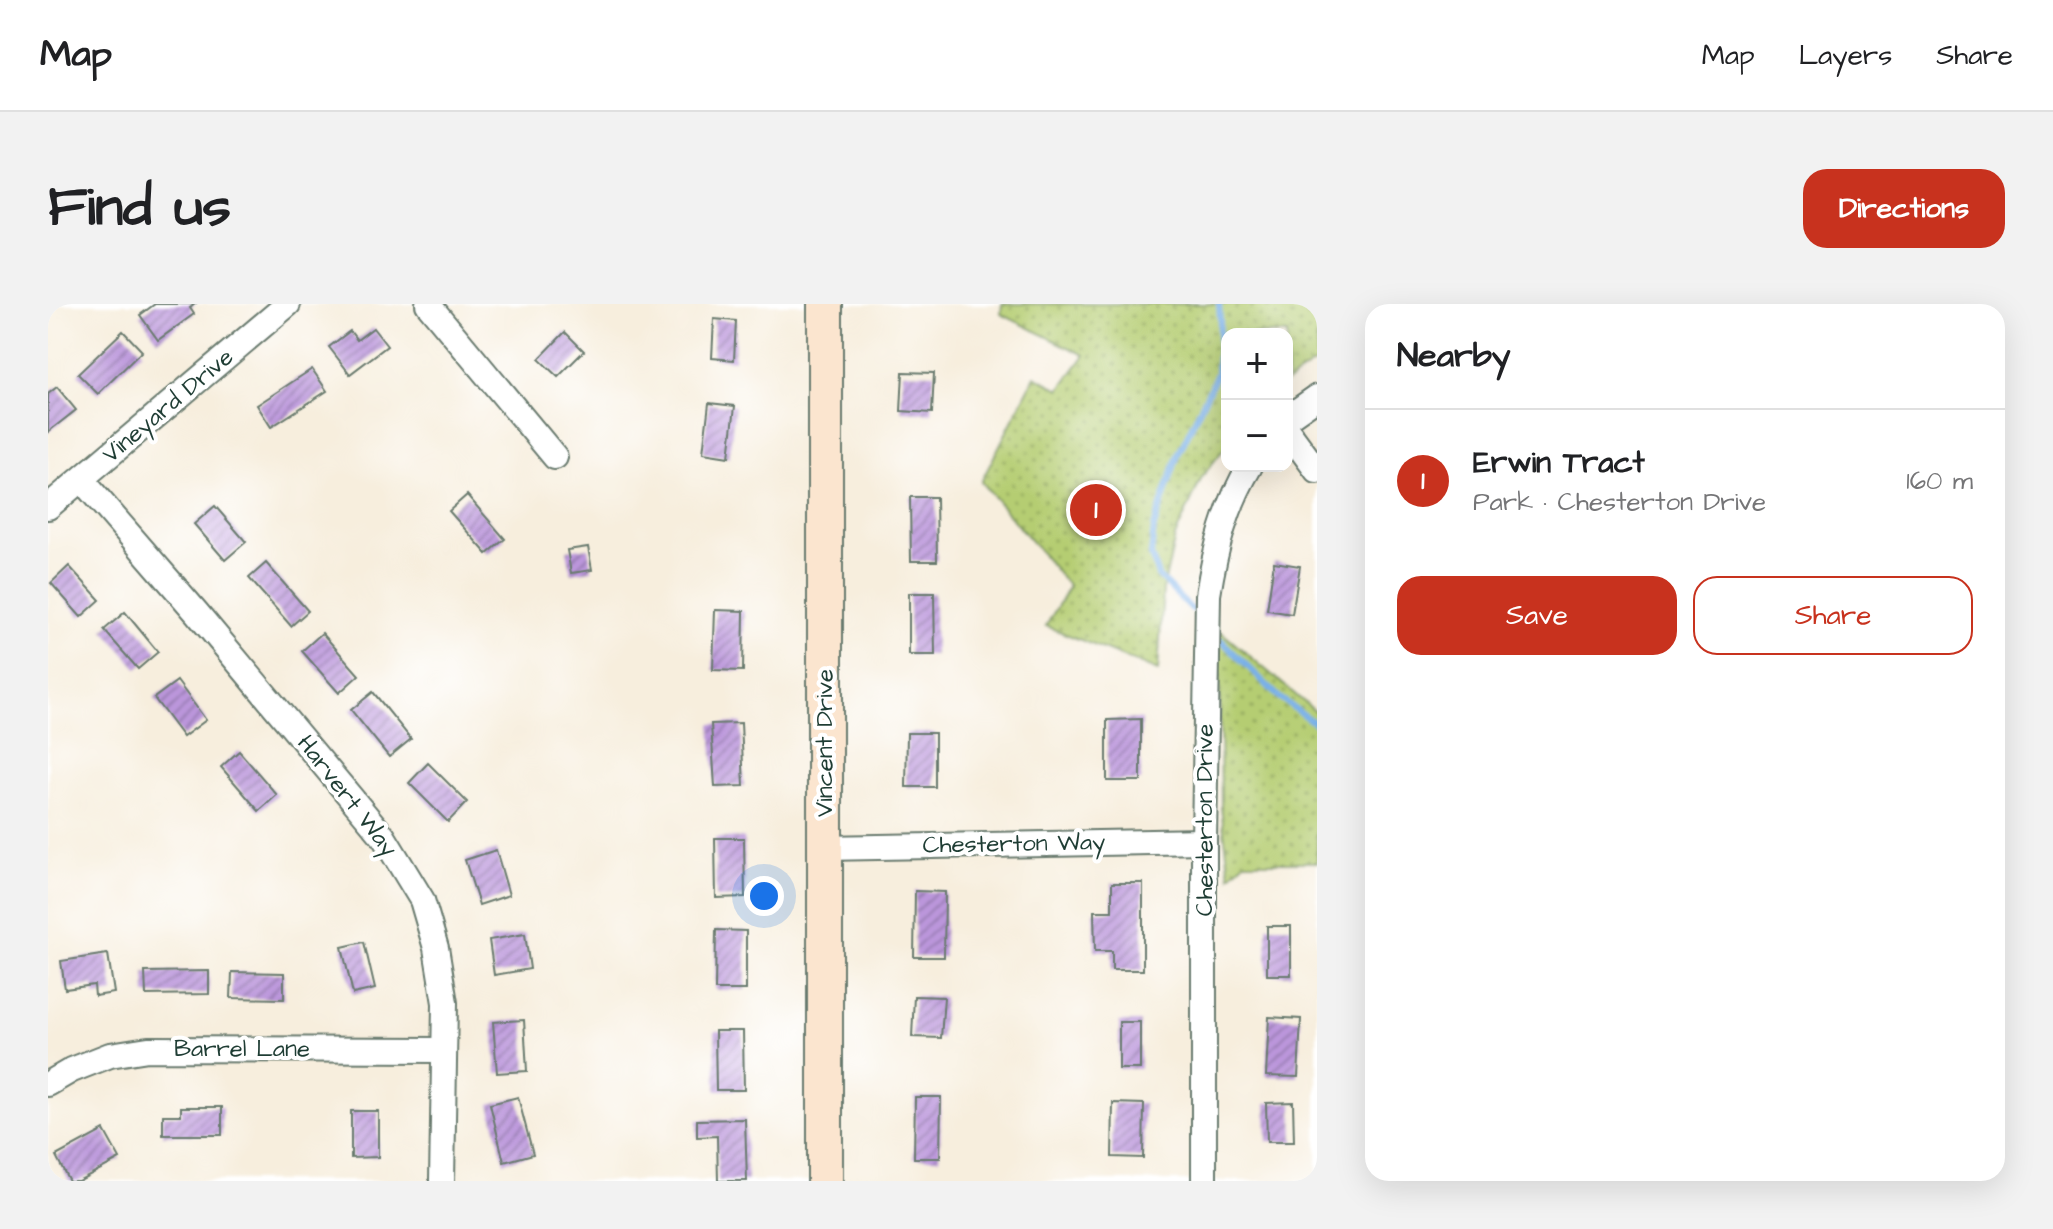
<!DOCTYPE html>
<meta charset="utf-8">
<style>
:root{--surface:#fff;--page:#f2f2f2;--text:#202124;--muted:#757577;--line:#e0e0e0;--accent:#c8321e}
body{margin:0;font-family:"Architects Daughter",sans-serif;background:var(--page);color:var(--text)}
.controls{position:absolute;right:24px;top:24px;display:grid;overflow:hidden;border-radius:16px;box-shadow:0 8px 32px #0002}
.controls button{width:72px;height:72px;display:grid;place-items:center;padding:0;border:0;border-bottom:2px solid var(--line);background:var(--surface);color:var(--text);font:40px sans-serif}
.you{position:absolute;left:716px;top:592px;width:28px;height:28px;margin:-20px;border:6px solid #fff;border-radius:50%;background:#1a73e8;box-shadow:0 0 0 12px #1a73e833}
.badge{display:grid;place-items:center;width:52px;height:52px;border-radius:50%;background:var(--accent);color:#fff;font-size:26px;font-weight:700}
.pin{position:absolute;translate:-50% -50%;border:4px solid #fff;box-shadow:0 2px 8px #0006}
.list{margin:0;padding:0;list-style:none}
h2{display:flex;justify-content:space-between;align-items:center;height:104px;margin:0;padding:0 32px;font-size:34px}
h2 small{font-size:26px;font-weight:400;color:var(--muted)}
.list li{display:grid;grid-template-columns:52px 1fr auto;gap:24px;align-items:center;box-sizing:border-box;height:144px;padding:0 32px;border-top:2px solid var(--line)}
.list b{display:block;font-size:30px;white-space:nowrap}
.list p{margin:0;font-size:26px;white-space:nowrap;color:var(--muted)}
.list em{font-size:26px;font-style:normal;color:var(--muted)}
.actions{display:flex;gap:16px;padding:24px 32px}
.actions a{flex:1;padding:18px 0;border:2px solid var(--accent);border-radius:24px;text-align:center;font-size:28px;color:var(--accent)}
.actions .main{background:var(--accent);color:#fff}
.map{position:relative;flex:none;width:1269px;height:877px;overflow:hidden;border-radius:24px}
header{display:flex;align-items:center;gap:48px;box-sizing:border-box;height:112px;padding:0 40px;background:var(--surface);border-bottom:2px solid var(--line)}
header strong{font-size:38px}
nav{display:flex;gap:44px;margin-inline-start:auto;font-size:28px}
.intro{display:flex;align-items:center;justify-content:space-between;box-sizing:border-box;height:192px;padding:0 48px}
h1{margin:0;font-size:56px}
.button{padding:20px 36px;border-radius:24px;background:var(--accent);color:#fff;font-size:28px;font-weight:700}
main{display:flex;gap:48px;padding:0 48px}
aside{flex:1;background:var(--surface);border-radius:24px;box-shadow:0 8px 32px #0002}
.map>svg:first-child{display:block}
.park{fill:url(#park-dots);stroke:#6a8553;stroke-width:2}
.lines{fill:none;stroke-linecap:round;stroke-linejoin:round}
.stream{stroke:#79b0e8;stroke-width:6}
.building{fill:url(#building-hatch)}
.street-casing{stroke:#6b7b6f;stroke-width:28}
.secondary-casing{stroke:#6b7b6f;stroke-width:38}
.street{stroke:#fff;stroke-width:24}
.secondary{stroke:#fbe5cf;stroke-width:34}
.labels{text-anchor:middle;dominant-baseline:central;stroke-width:8;stroke-linejoin:round;paint-order:stroke}
.street-label{font-size:24px;fill:#1f3d34;stroke:#fff}
</style>
<header>
<strong>Map</strong>
<nav><a>Map</a><a>Layers</a><a>Share</a></nav>
</header>
<div class="intro"><h1>Find us</h1><a class="button">Directions</a></div>
<main>
<div class="map">
<svg width="1269" height="877" viewBox="0 0 1269 877">
<defs>
<pattern id="park-dots" width="8" height="8" patternUnits="userSpaceOnUse" patternTransform="scale(2)"><rect width="8" height="8" fill="#b5cd72"/><path d="M2 2h.1M6 6h.1" fill="none" stroke="#93a85e" stroke-width="1.8" stroke-linecap="round"/></pattern>
<pattern id="building-hatch" width="6" height="6" patternUnits="userSpaceOnUse" patternTransform="scale(2)"><rect width="6" height="6" fill="#bb96db"/><path d="M-1 1l2-2M0 6l6-6M5 7l2-2" fill="none" stroke="#977cb2"/></pattern>
</defs>
<rect width="100%" height="100%" fill="#fff"/>
<filter id="ink" filterUnits="userSpaceOnUse"><feTurbulence type="fractalNoise" baseFrequency=".0125" numOctaves="2"/><feDisplacementMap in="SourceGraphic" scale="16" xChannelSelector="R" yChannelSelector="G"/><feConvolveMatrix kernelMatrix="1 2 1 2 8 2 1 2 1" color-interpolation-filters="sRGB"/></filter>
<filter id="wash" filterUnits="userSpaceOnUse"><feTurbulence type="fractalNoise" baseFrequency=".006" numOctaves="4" result="noise"/><feDisplacementMap in="SourceGraphic" scale="32" xChannelSelector="R" yChannelSelector="G"/><feGaussianBlur stdDeviation="1.8" result="paint"/><feColorMatrix in="noise" values="0 0 0 0 0 0 0 0 0 0 0 0 0 0 0 0 0 1.4 0 .05"/><feComposite in="paint" operator="in"/></filter>
<g filter="url(#wash)">
<rect width="100%" height="100%" fill="#f7eedd"/>
<g class="park">
<polygon points="954,0 1252,0 1269,11 1269,58 1239,78 1239,30 1179,30 1179,141 1154,173 1127,233 1115,285 1110,367 998,322 1021,282 933,178 987,72 1012,85 1037,51 953,10"/>
<polygon points="1171,326 1269,409 1269,558 1197,558 1182,572 1173,504"/>
</g>
<g class="lines">
<g class="stream">
<polyline points="1144,306 1110,272 1103,251 1106,223 1130,151 1169,69 1172,17 1171,0"/>
<polyline points="1173,336 1232,394 1269,421"/>
</g>
</g>
<g id="blocks">
<g class="building">
<polygon points="107,0 147,0 142,4 146,10 110,36 92,11"/>
<polygon points="666,15 688,17 686,56 664,54"/>
<polygon points="325,24 339,42 302,70 281,43 302,27 309,36"/>
<polygon points="75,27 94,47 50,90 30,70"/>
<polygon points="517,28 536,47 510,73 491,55"/>
<polygon points="264,65 279,87 223,123 209,101"/>
<polygon points="855,68 886,69 884,109 853,107"/>
<polygon points="9,83 28,106 0,128 0,90"/>
<polygon points="661,99 687,102 681,153 655,149"/>
<polygon points="419,191 457,235 439,250 401,207"/>
<polygon points="862,193 888,193 889,257 863,257"/>
<polygon points="167,202 198,238 177,256 146,220"/>
<polygon points="540,243 544,266 523,269 519,246"/>
<polygon points="1226,258 1252,262 1244,310 1219,306"/>
<polygon points="218,259 260,307 243,322 201,274"/>
<polygon points="21,262 52,296 33,313 3,279"/>
<polygon points="861,289 886,289 887,351 861,351"/>
<polygon points="667,306 696,307 695,367 665,366"/>
<polygon points="77,308 110,348 90,365 56,326"/>
<polygon points="274,329 311,371 291,389 254,347"/>
<polygon points="129,377 158,416 135,433 106,394"/>
<polygon points="325,388 363,435 341,453 303,406"/>
<polygon points="1093,415 1093,477 1059,477 1059,416"/>
<polygon points="693,419 696,482 667,483 663,420"/>
<polygon points="859,429 887,429 887,483 858,483"/>
<polygon points="191,447 229,491 211,507 173,463"/>
<polygon points="380,459 419,498 400,518 361,479"/>
<polygon points="667,534 696,534 697,593 668,594"/>
<polygon points="448,546 461,591 431,601 417,556"/>
<polygon points="1064,579 1095,579 1095,666 1064,666 1064,647 1047,647 1046,607 1064,607"/>
<polygon points="867,587 897,588 896,653 866,653"/>
<rect x="1219" y="622" width="24" height="49"/>
<polygon points="668,626 698,627 698,686 667,686"/>
<polygon points="477,630 482,665 446,671 441,636"/>
<polygon points="316,638 327,685 305,690 294,643"/>
<polygon points="60,650 66,689 47,692 46,681 17,685 13,657"/>
<polygon points="161,667 161,690 98,691 97,668"/>
<polygon points="184,668 236,669 236,695 183,694"/>
<polygon points="866,692 896,693 893,734 864,733"/>
<polygon points="1221,713 1253,715 1250,773 1218,772"/>
<polygon points="476,716 479,767 449,769 445,718"/>
<rect x="1071" y="718" width="21" height="47"/>
<polygon points="667,727 695,727 696,786 668,786"/>
<polygon points="470,793 485,850 456,858 442,800"/>
<polygon points="867,793 893,793 892,854 866,854"/>
<polygon points="1245,798 1246,838 1219,838 1218,799"/>
<polygon points="1065,799 1096,800 1095,854 1064,853"/>
<polygon points="133,803 174,803 174,831 115,831 115,811 133,811"/>
<polygon points="303,807 330,807 330,853 303,854"/>
<polygon points="697,815 699,877 670,877 669,832 649,833 649,816"/>
<polygon points="56,826 72,855 30,877 21,877 8,852"/>
</g>
</g>
</g>
<g filter="url(#ink)">
<use href="#blocks" fill-opacity="0" stroke="#6b7b6f" stroke-width="2"/>
<g class="lines">
<defs>
<g id="street">
<polyline points="380,0 507,153"/>
<polyline points="1239,114 1269,93"/>
<polyline points="1239,126 1269,167"/>
<polyline points="34,176 149,309 335,532 374,596 388,644 397,699 394,877"/>
<polyline points="0,203 240,0"/>
<polyline points="776,544 1156,537"/>
<polyline points="0,780 24,766 62,751 100,745 395,746"/>
<path d="M1156 877V537L1160 291C1167 245 1178 202 1202 162"/>
</g>
<polyline id="secondary" points="777,0 777,877"/>
</defs>
<use href="#street" class="street-casing"/>
<use href="#secondary" class="secondary-casing"/>
<use href="#street" class="street"/>
<use href="#secondary" class="secondary"/>
</g>
</g>
<g class="labels">
<g class="street-label">
<text transform="translate(120 102) rotate(-40)">Vineyard Drive</text>
<text transform="translate(777 439) rotate(-90)">Vincent Drive</text>
<text transform="translate(299 492) rotate(52)">Harvert Way</text>
<text transform="translate(1157 516) rotate(-90)">Chesterton Drive</text>
<text transform="translate(966 540) rotate(-1)">Chesterton Way</text>
<text x="194" y="745">Barrel Lane</text>
</g>
</g>
</svg>
<div class="controls">
<button>+</button>
<button>−</button>
</div>
<div class="you"></div>
<div class="pin badge" style="left:1048px;top:206px">1</div>
</div>
<aside>
<h2>Nearby<small></small></h2>
<ul class="list">
<li><span class="badge">1</span><div><b>Erwin Tract</b><p>Park · Chesterton Drive</p></div><em>160 m</em></li>
</ul>
<div class="actions"><a class="main">Save</a><a>Share</a></div>
</aside>
</main>
